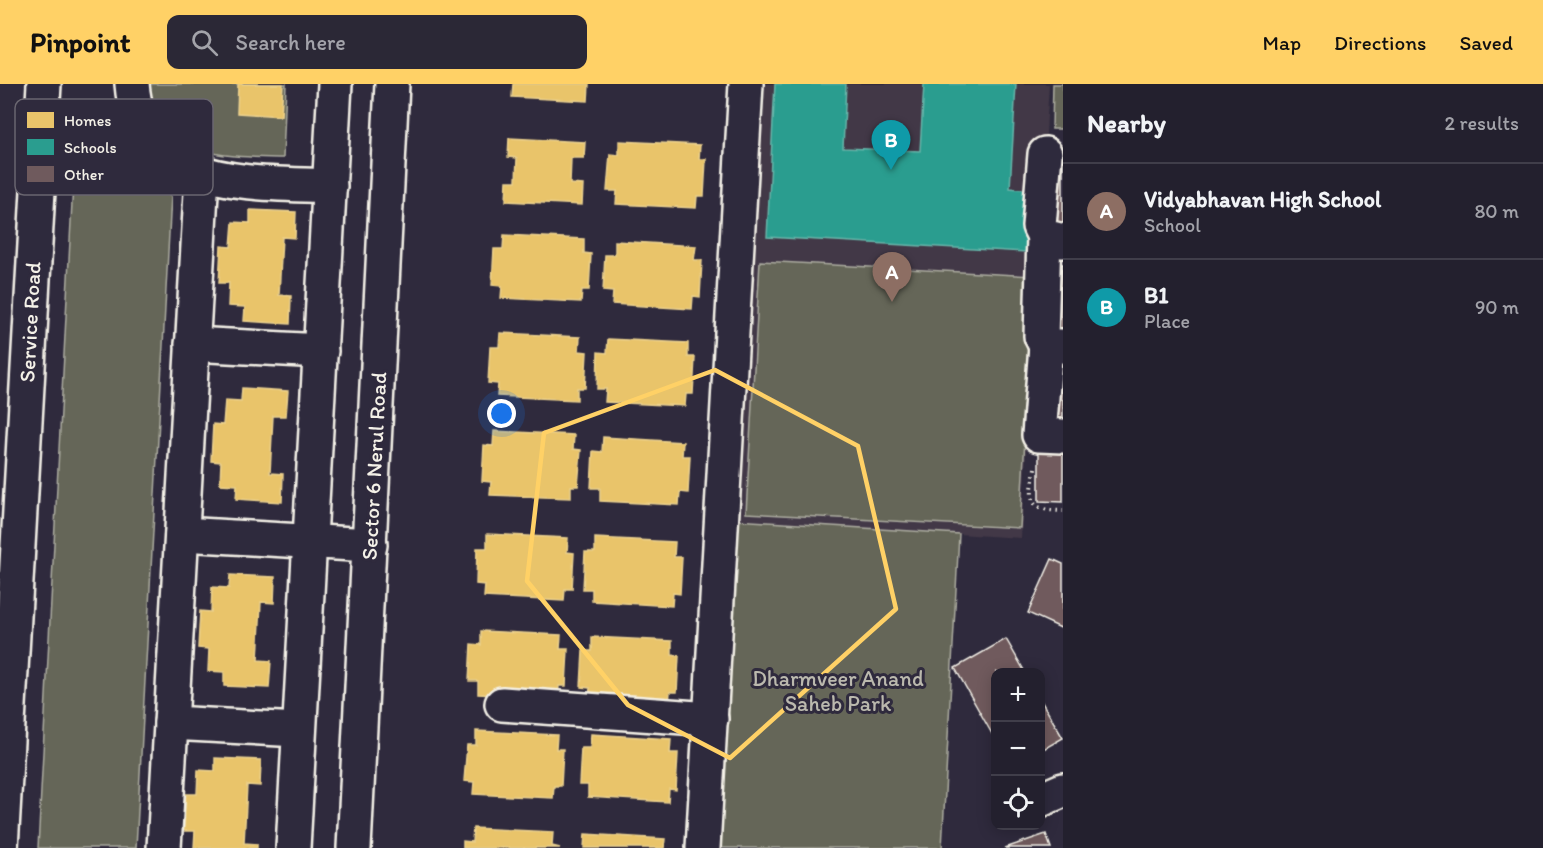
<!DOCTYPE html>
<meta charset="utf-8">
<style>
:root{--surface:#23202e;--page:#2b2836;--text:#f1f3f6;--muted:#a3a3aa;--line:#403e4a;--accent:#ffd166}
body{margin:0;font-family:Itim,sans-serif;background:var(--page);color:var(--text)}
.controls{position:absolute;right:18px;bottom:18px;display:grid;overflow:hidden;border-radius:12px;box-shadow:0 3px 15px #0003}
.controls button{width:54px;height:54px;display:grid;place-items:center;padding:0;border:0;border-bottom:2px solid var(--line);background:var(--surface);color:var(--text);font:30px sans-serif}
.you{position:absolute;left:502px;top:330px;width:21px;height:21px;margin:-15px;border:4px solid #fff;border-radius:50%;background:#1a73e8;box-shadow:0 0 0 9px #1a73e833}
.badge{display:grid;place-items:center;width:39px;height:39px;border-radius:50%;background:var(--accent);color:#fff;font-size:20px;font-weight:700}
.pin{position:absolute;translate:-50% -50px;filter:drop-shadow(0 2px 3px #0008)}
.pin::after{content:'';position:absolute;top:32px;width:21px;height:18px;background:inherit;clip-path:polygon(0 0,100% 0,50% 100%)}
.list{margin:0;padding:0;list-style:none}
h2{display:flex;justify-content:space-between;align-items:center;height:78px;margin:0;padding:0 24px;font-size:26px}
h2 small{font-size:20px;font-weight:400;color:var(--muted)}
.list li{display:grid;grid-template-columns:39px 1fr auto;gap:18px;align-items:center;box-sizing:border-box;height:96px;padding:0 24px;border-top:2px solid var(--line)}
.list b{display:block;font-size:22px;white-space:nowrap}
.list p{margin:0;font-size:20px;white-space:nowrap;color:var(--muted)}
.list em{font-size:20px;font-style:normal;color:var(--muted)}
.icon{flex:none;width:33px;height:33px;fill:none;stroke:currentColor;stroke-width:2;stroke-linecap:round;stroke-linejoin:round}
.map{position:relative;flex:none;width:1063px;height:764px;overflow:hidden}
header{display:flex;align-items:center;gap:36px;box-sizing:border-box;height:84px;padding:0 30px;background:var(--accent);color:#111}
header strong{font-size:28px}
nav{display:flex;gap:33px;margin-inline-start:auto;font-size:21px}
.search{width:420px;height:54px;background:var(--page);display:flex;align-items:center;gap:15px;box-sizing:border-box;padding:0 21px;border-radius:12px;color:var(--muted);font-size:22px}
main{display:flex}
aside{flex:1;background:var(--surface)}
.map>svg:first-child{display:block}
.built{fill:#423847}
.green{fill:#656658;stroke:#acaca0;stroke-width:1.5}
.homes{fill:#e9c46a;stroke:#ecd290;stroke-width:1.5}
.schools{fill:#2a9d8f;stroke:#67b6aa;stroke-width:1.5}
.building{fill:#6f5a5d;stroke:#f4f1e8;stroke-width:1.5}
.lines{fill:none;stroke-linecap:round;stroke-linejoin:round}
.minor-casing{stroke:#f4f1e8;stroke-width:38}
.path{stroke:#f4f1e8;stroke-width:4;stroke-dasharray:1.5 4.5;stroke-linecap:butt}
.minor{stroke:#2f2a3d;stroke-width:33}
.marked{fill:none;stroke:#ffd166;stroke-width:4.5;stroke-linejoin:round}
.labels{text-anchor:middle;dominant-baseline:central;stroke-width:6;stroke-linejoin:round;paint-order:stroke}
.street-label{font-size:22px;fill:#f4f1e8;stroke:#2f2a3d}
.park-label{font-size:22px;fill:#bbb9ae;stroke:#2f2a3d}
.key{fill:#2f2a3d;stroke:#6a6670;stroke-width:1.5}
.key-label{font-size:16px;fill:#f4f1e8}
</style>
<header>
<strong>Pinpoint</strong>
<div class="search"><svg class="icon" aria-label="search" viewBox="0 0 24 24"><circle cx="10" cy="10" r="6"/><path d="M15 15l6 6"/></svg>Search here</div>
<nav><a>Map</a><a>Directions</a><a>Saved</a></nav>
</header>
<main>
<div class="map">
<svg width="1063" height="764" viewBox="0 0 1063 764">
<rect width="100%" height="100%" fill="#2f2a3d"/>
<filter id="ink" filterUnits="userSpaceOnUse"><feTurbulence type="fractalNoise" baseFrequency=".0167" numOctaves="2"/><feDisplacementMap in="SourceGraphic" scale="12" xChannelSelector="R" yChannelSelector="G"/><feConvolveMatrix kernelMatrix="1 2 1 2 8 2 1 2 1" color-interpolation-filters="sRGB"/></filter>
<g filter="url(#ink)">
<polygon class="built" points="763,0 1049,0 1021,454 735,436"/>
<g class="green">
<path d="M146 0H286L283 74C225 73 155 74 146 0Z"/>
<polygon points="1053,0 1063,0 1063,45 1052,45"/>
<path d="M77 24 110 25C124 73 133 81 171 112L136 764H38Z"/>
<polygon points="760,177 1034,192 1020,444 746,429"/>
<polygon points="735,436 959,450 942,764 716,764"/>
</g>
<g class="homes">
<polygon points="238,0 283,0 281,32 237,29"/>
<polygon points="513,0 589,0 588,17 512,13"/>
<polygon points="509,54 585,58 584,74 571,74 570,100 583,101 582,121 506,117 507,97 516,97 517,74 508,73"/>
<polygon points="619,57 700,61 699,75 706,75 704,112 697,112 696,124 616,120 617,107 607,107 610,70 619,71"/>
<polygon points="250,126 296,128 295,154 282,153 279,211 291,212 290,240 244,237 245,223 228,222 229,199 219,199 221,162 231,163 233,138 250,139"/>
<polygon points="504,151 584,155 584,169 591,170 589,206 582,206 581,218 501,214 502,202 492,201 494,165 503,165"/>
<polygon points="615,157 696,162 694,176 702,176 700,213 693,212 692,225 612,220 613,208 603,207 605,171 615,171"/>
<polygon points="500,249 580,253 579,267 587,268 585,304 577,304 577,316 497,312 498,300 488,299 490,263 499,263"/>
<polygon points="608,255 688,259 688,273 695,273 693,310 686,310 685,322 605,318 606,305 597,305 598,268 607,269"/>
<polygon points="242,304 288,307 286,332 273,332 270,389 283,390 282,418 236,415 237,401 220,400 221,378 211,377 213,340 223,341 225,316 241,317"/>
<polygon points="494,347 574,351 573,365 581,366 578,402 571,402 571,414 490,411 491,398 482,397 484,361 493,362"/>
<polygon points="603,353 683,358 682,372 690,372 688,409 680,408 679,421 600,417 600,404 591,404 593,367 602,368"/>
<polygon points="487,450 568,454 567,468 574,469 572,505 565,505 564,517 484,513 485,501 476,500 477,464 487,464"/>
<polygon points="595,454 675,458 674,473 682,473 680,510 673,509 672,522 592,517 592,505 583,505 585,468 595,468"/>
<polygon points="230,491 275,493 274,519 261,518 258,576 271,577 269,604 224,602 224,588 208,587 209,565 198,564 200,527 211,528 212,503 229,504"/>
<polygon points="481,547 561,551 560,565 568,565 566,602 559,602 558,614 478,610 478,597 469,597 471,560 481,561"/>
<polygon points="592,553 672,557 672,571 679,572 677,608 670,608 669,620 589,616 590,604 581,603 583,567 592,567"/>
<polygon points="476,647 557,651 556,665 563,665 561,702 554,702 553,714 473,710 474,698 464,697 467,661 476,661"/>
<polygon points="591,650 671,655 670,669 678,669 676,706 669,705 668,718 588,713 588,701 579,701 581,664 590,664"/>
<polygon points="215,674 261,676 260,702 247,701 244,759 257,760 257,764 194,764 195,747 184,747 186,710 197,710 198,686 215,687"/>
<polygon points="473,744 553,748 552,762 560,764 463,764 463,757 472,758"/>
<polygon points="585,750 665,755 664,764 584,764"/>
</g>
<polygon class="schools" points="775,0 846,0 843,64 920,67 924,0 1016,0 1010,104 1031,106 1027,168 767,153"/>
<g class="building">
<polygon points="1057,69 1063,69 1063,141 1055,140"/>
<polygon points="1061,180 1063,180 1063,249 1059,249"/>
<polygon points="1053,277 1063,277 1063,345 1051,345"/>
<polygon points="1039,363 1063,364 1063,418 1039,417"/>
<polygon points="1052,475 1063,480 1063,545 1028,529"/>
<polygon points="1006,555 1025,588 996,588 996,657 955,584"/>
<polygon points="1040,615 1063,654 1040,667"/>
<polygon points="1046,750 1051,764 1005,764"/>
</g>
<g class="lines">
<defs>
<g id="minor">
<path d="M132 0C141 107 251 98 330 102"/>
<polyline points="1045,70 1039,142 1044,152 1063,157"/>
<polyline points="1044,152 1041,252 1046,262 1063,262"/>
<polyline points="192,260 321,267"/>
<polyline points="1046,262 1039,351 1063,352"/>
<polyline points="182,450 370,461"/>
<polyline points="502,620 711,635"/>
<polyline points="171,639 299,646"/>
<polyline points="1040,716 1063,706"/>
<polyline points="1,764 44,0"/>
<polyline points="164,764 202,91"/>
<polyline points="293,764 335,0"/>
<polyline points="354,764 392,0"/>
<polyline points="703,764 746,0"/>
</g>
</defs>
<use href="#minor" class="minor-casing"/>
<path class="path" d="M1035 384C1030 417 1026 426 1063 427"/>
<use href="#minor" class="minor"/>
</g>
</g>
<path class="marked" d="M715 286 858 362 896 525 730 674 628 621 527 497 544 349Z"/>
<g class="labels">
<g class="street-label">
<text transform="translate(30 238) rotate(-87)">Service Road</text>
<text transform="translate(374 382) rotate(-87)">Sector 6 Nerul Road</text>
</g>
<g class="park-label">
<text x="838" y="594">Dharmveer Anand<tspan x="838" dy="25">Saheb Park</tspan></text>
</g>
</g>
<rect x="15" y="15" width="198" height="96" rx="9" class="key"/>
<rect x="27" y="28" width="27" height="16" fill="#e9c46a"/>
<rect x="27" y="55" width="27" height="16" fill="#2a9d8f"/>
<rect x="27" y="82" width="27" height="16" fill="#6f5a5d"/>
<g class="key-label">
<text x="64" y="42">Homes</text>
<text x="64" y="69">Schools</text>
<text x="64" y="96">Other</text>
</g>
</svg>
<div class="controls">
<button>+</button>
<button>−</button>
<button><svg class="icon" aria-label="locate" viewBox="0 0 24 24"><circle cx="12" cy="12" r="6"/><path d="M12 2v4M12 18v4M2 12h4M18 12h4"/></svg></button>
</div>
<div class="you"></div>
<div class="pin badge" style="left:892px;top:218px;background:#8d6e63">A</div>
<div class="pin badge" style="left:891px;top:86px;background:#0f9aa8">B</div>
</div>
<aside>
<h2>Nearby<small>2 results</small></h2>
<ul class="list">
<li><span class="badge" style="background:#8d6e63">A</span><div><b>Vidyabhavan High School</b><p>School</p></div><em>80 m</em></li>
<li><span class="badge" style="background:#0f9aa8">B</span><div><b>B1</b><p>Place</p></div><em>90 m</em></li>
</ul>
</aside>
</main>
